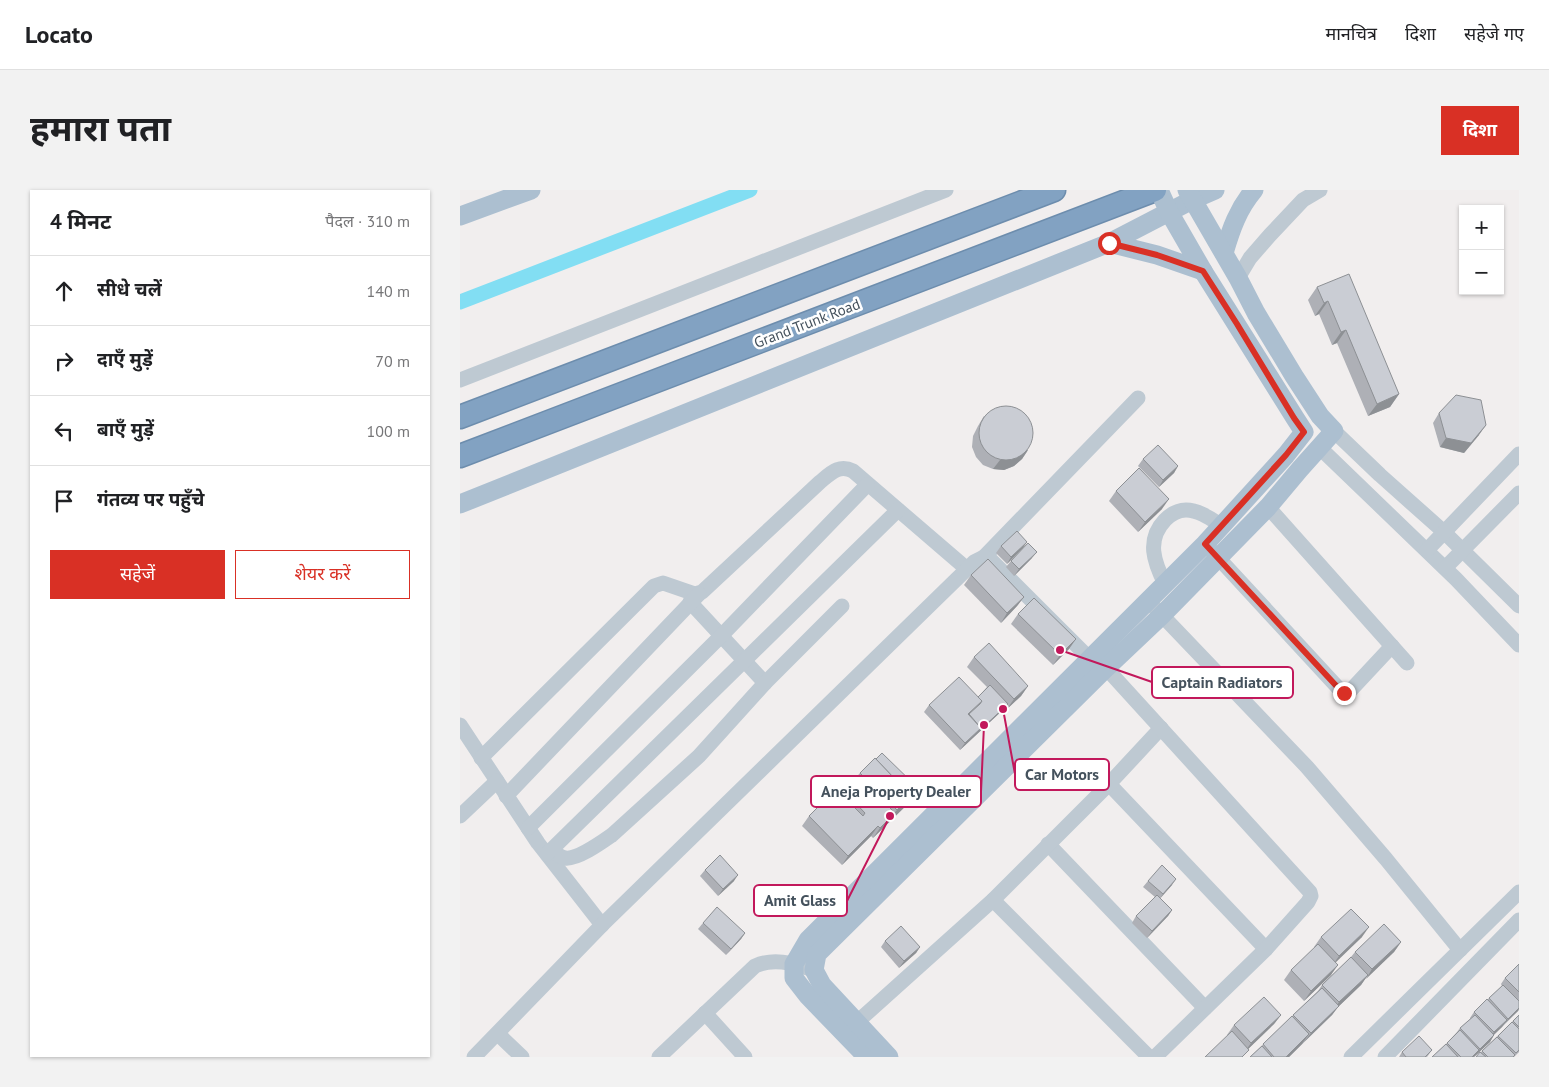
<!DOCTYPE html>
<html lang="hi">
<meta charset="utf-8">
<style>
:root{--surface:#fff;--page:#f2f2f2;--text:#202124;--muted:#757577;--line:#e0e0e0;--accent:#d93025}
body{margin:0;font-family:"PT Sans","Noto Sans Devanagari",sans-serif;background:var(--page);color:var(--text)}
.controls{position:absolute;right:15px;top:15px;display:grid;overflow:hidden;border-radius:0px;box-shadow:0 1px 4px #0004}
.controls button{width:45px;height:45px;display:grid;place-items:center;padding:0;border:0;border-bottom:1px solid var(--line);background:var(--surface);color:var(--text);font:25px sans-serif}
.stop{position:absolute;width:15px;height:15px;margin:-11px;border:4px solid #d93025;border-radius:50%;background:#fff}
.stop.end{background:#d93025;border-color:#fff;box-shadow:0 1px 5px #0008}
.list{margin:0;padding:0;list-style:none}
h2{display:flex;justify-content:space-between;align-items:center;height:65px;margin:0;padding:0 20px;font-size:21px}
h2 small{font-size:16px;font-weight:400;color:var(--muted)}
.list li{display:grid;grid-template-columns:32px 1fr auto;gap:15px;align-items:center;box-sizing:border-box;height:70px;padding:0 20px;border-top:1px solid var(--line)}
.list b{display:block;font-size:19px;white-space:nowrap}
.list em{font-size:16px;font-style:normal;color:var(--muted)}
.actions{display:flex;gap:10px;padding:15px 20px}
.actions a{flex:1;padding:11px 0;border:1px solid var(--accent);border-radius:0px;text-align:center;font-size:18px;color:var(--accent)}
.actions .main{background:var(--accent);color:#fff}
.icon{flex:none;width:28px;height:28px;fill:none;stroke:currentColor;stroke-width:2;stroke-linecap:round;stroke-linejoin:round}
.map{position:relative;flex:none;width:1059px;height:867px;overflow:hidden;border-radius:0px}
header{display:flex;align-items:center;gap:30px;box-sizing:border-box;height:70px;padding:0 25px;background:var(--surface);border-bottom:1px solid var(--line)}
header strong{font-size:24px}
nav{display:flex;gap:28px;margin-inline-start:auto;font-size:18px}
.intro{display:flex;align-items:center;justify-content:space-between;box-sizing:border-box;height:120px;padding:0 30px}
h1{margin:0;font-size:35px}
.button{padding:12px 22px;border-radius:0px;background:var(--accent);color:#fff;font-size:18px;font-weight:700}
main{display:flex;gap:30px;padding:0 30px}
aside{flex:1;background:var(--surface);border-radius:0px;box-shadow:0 1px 4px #0004}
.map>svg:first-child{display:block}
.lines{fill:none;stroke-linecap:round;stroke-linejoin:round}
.canal{stroke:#82def3;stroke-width:15}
.highway-casing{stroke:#6d8dad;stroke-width:25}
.minor{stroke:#bec9d2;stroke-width:15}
.major{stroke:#acbfd0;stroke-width:19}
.highway{stroke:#82a2c2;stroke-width:22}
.wall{fill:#aeb0b6}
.shaded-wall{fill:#8d9094}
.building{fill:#cacdd4;stroke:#8d9094}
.route{stroke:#d93025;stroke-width:6}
.labels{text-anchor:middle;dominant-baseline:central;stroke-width:5;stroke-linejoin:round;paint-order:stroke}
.street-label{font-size:15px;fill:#45525d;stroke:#fff}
.leader{fill:none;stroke:#c2185b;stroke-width:2}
.callout-dot{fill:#c2185b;stroke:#fff;stroke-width:2}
.callout{fill:#fff;stroke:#c2185b;stroke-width:2}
.callout-label{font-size:16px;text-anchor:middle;font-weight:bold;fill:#45525d}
</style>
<header>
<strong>Locato</strong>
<nav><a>मानचित्र</a><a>दिशा</a><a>सहेजे गए</a></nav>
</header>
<div class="intro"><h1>हमारा पता</h1><a class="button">दिशा</a></div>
<main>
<aside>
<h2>4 मिनट<small>पैदल · 310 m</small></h2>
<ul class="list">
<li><svg class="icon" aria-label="ahead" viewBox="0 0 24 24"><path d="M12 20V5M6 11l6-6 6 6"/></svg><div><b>सीधे चलें</b></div><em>140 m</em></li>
<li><svg class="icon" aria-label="right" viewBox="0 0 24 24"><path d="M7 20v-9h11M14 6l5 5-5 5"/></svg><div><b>दाएँ मुड़ें</b></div><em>70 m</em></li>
<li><svg class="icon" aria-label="left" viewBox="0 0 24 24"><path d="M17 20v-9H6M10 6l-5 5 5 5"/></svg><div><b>बाएँ मुड़ें</b></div><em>100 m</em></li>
<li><svg class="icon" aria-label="arrive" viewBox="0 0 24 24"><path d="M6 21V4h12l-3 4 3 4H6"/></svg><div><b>गंतव्य पर पहुँचे</b></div></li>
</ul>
<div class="actions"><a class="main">सहेजें</a><a>शेयर करें</a></div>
</aside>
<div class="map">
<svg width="1059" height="867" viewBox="0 0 1059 867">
<rect width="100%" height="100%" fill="#f1eeee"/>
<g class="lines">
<polyline class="canal" points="0,112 290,0"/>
<defs>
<g id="highway">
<polyline points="0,227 594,0"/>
<polyline points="0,266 695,0"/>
</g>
</defs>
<use href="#highway" class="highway-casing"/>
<g class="minor">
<polyline points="778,88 790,68 810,45 843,10 860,0"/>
<polyline points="0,190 486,0"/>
<polyline points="874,241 920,285 984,342 1059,416"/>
<polyline points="859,257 996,389 1059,455"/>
<polyline points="808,317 947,473"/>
<polyline points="751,360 881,501 884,503 890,501 932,456"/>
<polyline points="967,360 1059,264"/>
<polyline points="524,367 678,208"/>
<polyline points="985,378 1059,303"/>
<path d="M705 394C694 372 686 350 705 330 711 324 718 320 726 320 739 320 751 329 762 336"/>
<polyline points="230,412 305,493"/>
<polyline points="695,418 847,577 926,669 1000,760"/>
<polyline points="0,535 78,653 142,735"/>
<path d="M21 568 194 396 203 393 235 404 242 402 360 292C371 283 379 274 393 281L507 379"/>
<polyline points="649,594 806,759"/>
<polyline points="46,606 239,404"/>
<polyline points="0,626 37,591"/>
<polyline points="68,638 262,445 407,295"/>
<polyline points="588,654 745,818"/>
<path d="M91 660C95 662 100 667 105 668 117 670 142 652 152 645L239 566 305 493 382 416"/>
<polyline points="87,664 438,320"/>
<polyline points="533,710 689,867"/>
<polyline points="245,823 285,867"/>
<polyline points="396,833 533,710 649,594 701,538"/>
<polyline points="38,844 62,867"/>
<polyline points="14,867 142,735 507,379 514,372 524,367 531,370 630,469 646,478 850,702 851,706 848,712 806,759 695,867"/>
<path d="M199 867 295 776C315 767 334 774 354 780"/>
<polyline points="891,867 1059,702"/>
<polyline points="925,867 1059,730"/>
</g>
<g class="major">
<polyline points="0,26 71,0"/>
<polyline points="649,53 697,65 743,81"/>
<path d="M764 63C771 39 778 19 794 0"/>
<polyline points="0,314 649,53 732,10 755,0"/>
<polyline points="407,867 348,806 334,788 334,774 348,750 745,354 826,265 844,242 835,228 743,81 709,22 699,0"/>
<polyline points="429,867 362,795 354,780 357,764 646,478 702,425 808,317 840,279 874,241 860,226 834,186 796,123 778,88 727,0"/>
</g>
<use href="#highway" class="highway"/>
</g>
<g class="wall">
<polygon points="857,97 939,204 930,217 908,226 877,153 872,155 859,124 855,126 848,110"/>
<polygon points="979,223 1019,245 1004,263 980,257 973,233"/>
<polygon points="524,226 568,260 562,269 554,276 544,280 533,279 523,275 516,267 512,257 513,246 518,236"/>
<polygon points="683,269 718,276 714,283 699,297 678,276"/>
<polygon points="656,301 702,319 678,342 649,311"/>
<polygon points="541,356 563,358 547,374 536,363"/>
<polygon points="572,368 554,386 546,377 551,371"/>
<polygon points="511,385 564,407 557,416 541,433 504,395"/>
<polygon points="558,424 609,459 593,475 551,434"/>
<polygon points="514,467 568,496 561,506 547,519 546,517 500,560 464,522 469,515 518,507 527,497 507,477"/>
<polygon points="400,583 460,600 458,604 413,648 411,646 382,675 342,636 349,626 381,604"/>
<polygon points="245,680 274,691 258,706 240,686"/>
<polygon points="688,691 712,695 700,708 712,720 708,726 687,748 672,733 676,726 695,707 683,697"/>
<polygon points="243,733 285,743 281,749 266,765 238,739"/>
<polygon points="861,747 902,747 875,772 871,785 844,811 824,790 831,780 855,758 854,757"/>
<polygon points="425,751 460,757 456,763 439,778 421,757"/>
<polygon points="941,752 934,762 905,789 901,795 878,817 872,825 829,867 790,867 858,801 862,795 891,767 895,762"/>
<polygon points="1059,774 1059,820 1034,845 1030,852 1014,867 972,867 986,854 997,842 1000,838 1010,829 1010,828 1014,822 1042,796 1041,794 1045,788"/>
<polygon points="821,825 814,834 788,859 767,845 774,835"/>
<polygon points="1059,825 1059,862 1054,867 1016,867"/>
<polygon points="972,860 967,867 939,867 942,862"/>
</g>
<g class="shaded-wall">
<polygon points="868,111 859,124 855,126 864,113"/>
<polygon points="886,140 877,153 872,155 881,142"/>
<polygon points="939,204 930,217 908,226 917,214"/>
<polygon points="1026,235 1019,245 1004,263 980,257 986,248"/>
<polygon points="568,260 562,269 554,276 544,280 533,279 540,270"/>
<polygon points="718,276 714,283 699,297 703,290"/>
<polygon points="709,309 702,319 678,342 685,332"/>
<polygon points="567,352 563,358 547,374 551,367"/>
<polygon points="577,362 572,368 554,386 559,379"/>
<polygon points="564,407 557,416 541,433 547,423"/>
<polygon points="616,449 609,459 593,475 600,465"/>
<polygon points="568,496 561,506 547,519 554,509"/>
<polygon points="548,514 546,517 500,560 505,553"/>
<polygon points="460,600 458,604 413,648 420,638 437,620 451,606"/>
<polygon points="418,636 411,646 382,675 388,666"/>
<polygon points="278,685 274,691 258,706 263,699"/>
<polygon points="716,689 712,695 698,711 703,704"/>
<polygon points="712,720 708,726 687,748 692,741"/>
<polygon points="909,737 902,747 872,776 879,766"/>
<polygon points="285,743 281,749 266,765 271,759"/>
<polygon points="941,752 934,762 906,789 912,779"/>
<polygon points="460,757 456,763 439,778 444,771"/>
<polygon points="878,775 871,785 844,811 851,801"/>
<polygon points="908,785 901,795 878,817 872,825 844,852 851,843 873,821 879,812"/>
<polygon points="1059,818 1058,821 1043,835 1048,829"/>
<polygon points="821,825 814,834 784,863 791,853"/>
<polygon points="1047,830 1042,837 1029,849 1034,842"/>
<polygon points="849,844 842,854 829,867 826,867"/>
<polygon points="1034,845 1030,852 1014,867 1012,867"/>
</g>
<g class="building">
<polygon points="889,84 939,204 917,214 886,140 881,142 868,111 864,113 857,97"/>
<polygon points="996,205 1021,210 1026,235 1011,253 986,248 979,223"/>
<circle cx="546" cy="243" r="27"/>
<polygon points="698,255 718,276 703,290 683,269"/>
<polygon points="679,278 709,309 685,332 656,301"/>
<polygon points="557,341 567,352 551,367 541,356"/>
<polygon points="568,353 577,362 559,379 551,371"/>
<polygon points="528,369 564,407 547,423 511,385"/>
<polygon points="574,408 616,449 600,465 558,424"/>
<polygon points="529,453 568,496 554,509 514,467"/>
<polygon points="499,487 522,511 508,524 521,538 505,553 469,515"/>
<polygon points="530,495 548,514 519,541 521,538 509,524 520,514 522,511 518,507"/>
<polygon points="422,563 460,600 445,615 451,606 416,569"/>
<polygon points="415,568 451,606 437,620 400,583"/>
<polygon points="398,586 435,623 420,638 418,636 388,666 349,626 376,599 403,626 405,623 383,600"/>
<polygon points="260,665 278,685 263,699 245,680"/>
<polygon points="702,675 716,689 703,704 688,691"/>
<polygon points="697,705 712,720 692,741 676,726"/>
<polygon points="257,717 285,743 271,759 243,733"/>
<polygon points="891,719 909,737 879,766 861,747"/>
<polygon points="924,734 941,752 912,779 895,762"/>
<polygon points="441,736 460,757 444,771 425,751"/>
<polygon points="858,754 878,775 851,801 831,780"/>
<polygon points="891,767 908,785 879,812 862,795"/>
<polygon points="1059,774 1059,802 1045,788"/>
<polygon points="1043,795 1059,811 1059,818 1048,829 1029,808"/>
<polygon points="862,798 879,816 851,843 833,825"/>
<polygon points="804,807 821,825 791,853 774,835"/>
<polygon points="1027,809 1047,830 1034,842 1014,822"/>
<polygon points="1015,825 1034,845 1020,859 1000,838"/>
<polygon points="1059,825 1059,837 1053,831"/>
<polygon points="832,826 849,844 826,867 814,867 803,854"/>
<polygon points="1052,832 1059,839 1059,860 1056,863 1038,846"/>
<polygon points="1000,840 1019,860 1012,867 1001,867 987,853"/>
<polygon points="772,841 789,860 782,867 745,867"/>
<polygon points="959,846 972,860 965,867 946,867 942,862"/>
<polygon points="1037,847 1055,865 1053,867 1028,867 1022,861"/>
<polygon points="986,854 998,867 972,867"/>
<polygon points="802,856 812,867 790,867"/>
<polygon points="1020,862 1026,867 1016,867"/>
</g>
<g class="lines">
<polyline class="route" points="649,53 697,65 743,81 777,134 834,228 844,242 826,265 745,354 881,501 884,503"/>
</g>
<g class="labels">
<g class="street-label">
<text transform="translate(347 133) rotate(-21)">Grand Trunk Road</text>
</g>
</g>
<path class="leader" d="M600 460L692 492M543 519L555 584M524 535L521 602M430 626L387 711"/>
<g class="callout-dot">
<circle cx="600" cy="460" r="5"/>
<circle cx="543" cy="519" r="5"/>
<circle cx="524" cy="535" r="5"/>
<circle cx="430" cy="626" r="5"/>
</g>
<g class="callout">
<rect x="692" y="477" width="141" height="31" rx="5"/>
<rect x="555" y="569" width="94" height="31" rx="5"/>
<rect x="351" y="586" width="170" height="31" rx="5"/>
<rect x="294" y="695" width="93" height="31" rx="5"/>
</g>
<g class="callout-label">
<text x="762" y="498">Captain Radiators</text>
<text x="602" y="590">Car Motors</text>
<text x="436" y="607">Aneja Property Dealer</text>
<text x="340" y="716">Amit Glass</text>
</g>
</svg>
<div class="controls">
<button>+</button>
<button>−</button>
</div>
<div class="stop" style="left:649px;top:53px"></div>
<div class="stop end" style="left:884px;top:503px"></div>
</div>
</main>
